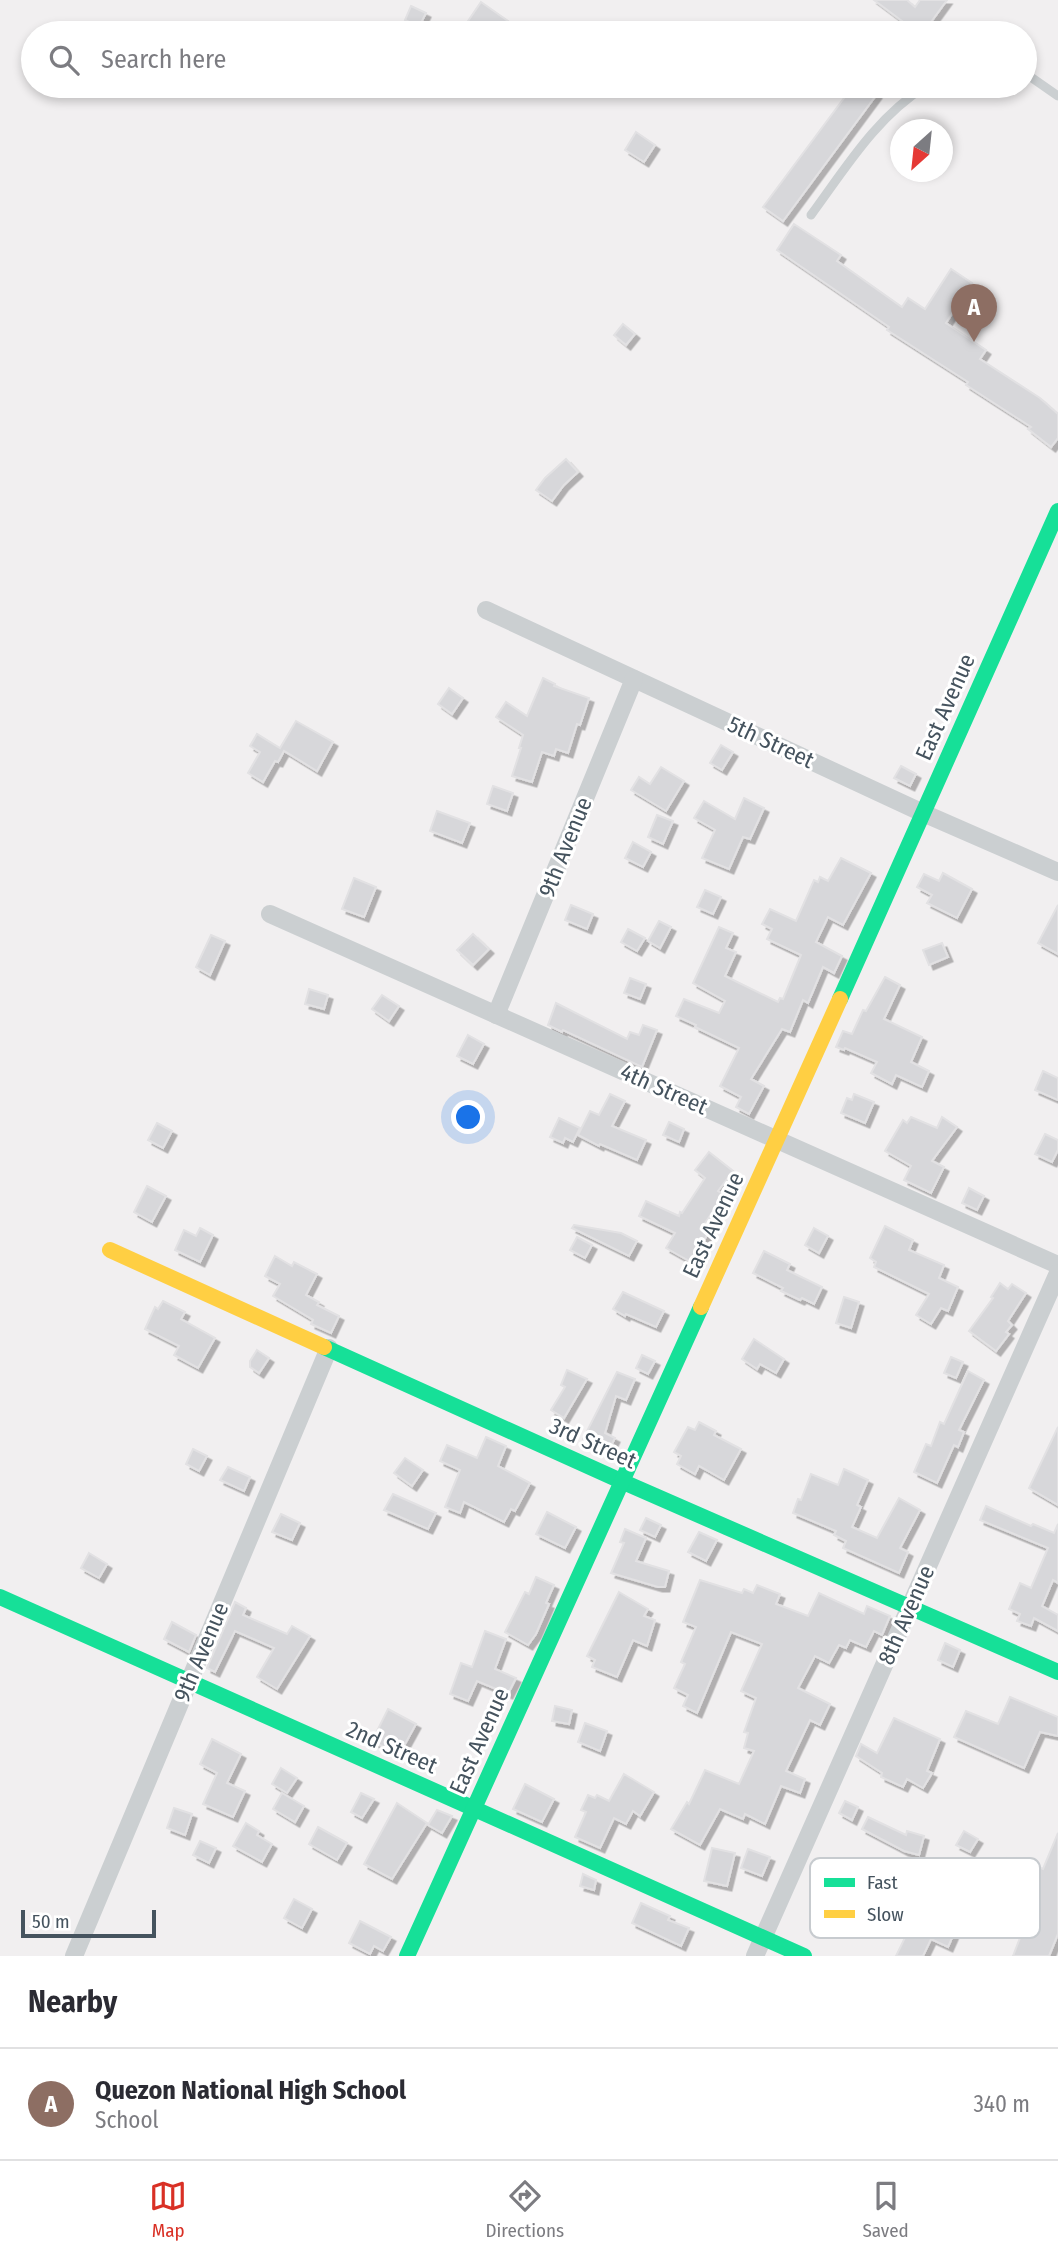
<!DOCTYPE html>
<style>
:root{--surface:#fff;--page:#f2f2f3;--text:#2b2b33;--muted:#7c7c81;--line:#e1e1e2;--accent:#d93025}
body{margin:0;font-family:"Fira Sans Condensed",sans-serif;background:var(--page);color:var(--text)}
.compass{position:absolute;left:890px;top:119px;width:63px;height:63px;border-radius:50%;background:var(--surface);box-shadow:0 4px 10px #0003;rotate:207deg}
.scale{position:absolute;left:21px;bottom:18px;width:135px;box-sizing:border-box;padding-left:7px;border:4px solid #45535e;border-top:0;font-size:19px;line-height:24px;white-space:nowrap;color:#45535e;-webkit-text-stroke:5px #fff;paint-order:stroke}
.you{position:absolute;left:469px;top:1118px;width:24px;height:24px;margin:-18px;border:5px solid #fff;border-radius:50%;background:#1a73e8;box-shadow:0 0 0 10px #1a73e833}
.badge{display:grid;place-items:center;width:46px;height:46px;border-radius:50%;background:var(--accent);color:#fff;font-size:23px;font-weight:700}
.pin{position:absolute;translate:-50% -58px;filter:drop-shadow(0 2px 4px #0008)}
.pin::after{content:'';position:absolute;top:37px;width:24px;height:21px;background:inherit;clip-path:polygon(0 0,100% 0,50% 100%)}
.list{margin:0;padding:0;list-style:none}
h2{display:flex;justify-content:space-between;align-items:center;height:91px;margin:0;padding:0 28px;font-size:30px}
h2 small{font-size:23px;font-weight:400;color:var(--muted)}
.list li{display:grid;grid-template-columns:46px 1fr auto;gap:21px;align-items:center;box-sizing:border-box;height:112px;padding:0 28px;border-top:2px solid var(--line)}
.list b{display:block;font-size:26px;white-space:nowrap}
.list p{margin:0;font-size:23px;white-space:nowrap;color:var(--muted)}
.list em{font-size:23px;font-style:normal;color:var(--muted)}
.icon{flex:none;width:38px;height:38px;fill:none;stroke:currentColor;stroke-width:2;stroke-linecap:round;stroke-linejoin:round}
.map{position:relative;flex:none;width:1058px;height:1956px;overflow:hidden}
.search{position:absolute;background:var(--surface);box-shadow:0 4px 10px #0003;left:21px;right:21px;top:21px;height:77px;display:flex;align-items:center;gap:18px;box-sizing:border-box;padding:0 24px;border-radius:38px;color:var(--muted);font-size:26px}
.sheet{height:203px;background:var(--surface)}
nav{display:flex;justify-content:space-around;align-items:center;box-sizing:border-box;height:98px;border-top:2px solid var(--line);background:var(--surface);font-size:19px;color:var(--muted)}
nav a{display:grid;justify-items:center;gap:4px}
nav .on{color:var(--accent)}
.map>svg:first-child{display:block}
.building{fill:#d7d7da;stroke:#e2e1e3;stroke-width:2;filter:url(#shadow)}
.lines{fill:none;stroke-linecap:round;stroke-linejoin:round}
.lane{stroke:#cbcfd1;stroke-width:9}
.street{stroke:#cbcfd1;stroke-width:18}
.fast{stroke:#16e098;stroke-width:16}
.slow{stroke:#ffcf43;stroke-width:16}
.labels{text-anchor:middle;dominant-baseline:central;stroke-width:6;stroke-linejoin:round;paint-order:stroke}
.street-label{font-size:23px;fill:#45535e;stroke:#fff}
.key{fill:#fff;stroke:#c7cbcf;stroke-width:2}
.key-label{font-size:19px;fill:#45535e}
</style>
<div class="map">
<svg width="1058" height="1956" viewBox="0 0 1058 1956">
<defs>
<filter id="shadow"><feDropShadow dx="4.5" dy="4.5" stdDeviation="0" flood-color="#0004"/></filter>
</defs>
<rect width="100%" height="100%" fill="#f1eff0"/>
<g class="building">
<polygon points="874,0 907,0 915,7 920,0 947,0 923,33 918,33"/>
<polygon points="481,2 508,21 499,33 473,33 464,27"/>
<polygon points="411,6 426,13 419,27 405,20"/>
<polygon points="853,86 865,86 877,94 783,221 763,207"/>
<polygon points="636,132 655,145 644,162 625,150"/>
<polygon points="794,224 841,255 837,261 902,307 908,298 925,309 951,269 972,283 946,323 986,350 980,359 1040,398 1058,414 1058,438 1051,447 1028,429 1031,427 966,385 968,382 887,330 889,327 777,250"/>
<polygon points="623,324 635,334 626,345 614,335"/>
<polygon points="566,459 578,472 564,485 552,501 536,490 545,478"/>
<polygon points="543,678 555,684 554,686 589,698 580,725 577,724 568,753 556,749 554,756 542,752 532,782 512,776 521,748 519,748 523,735 496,717 506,702 527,716"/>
<polygon points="449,688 463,698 452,714 438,704"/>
<polygon points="296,721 333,742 317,771 284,751 278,762 275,761 263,782 248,773 260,752 250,746 257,734 280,748"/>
<polygon points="721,745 733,752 722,770 710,763"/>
<polygon points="901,766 916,774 910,786 894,778"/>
<polygon points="661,767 684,781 666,811 631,790 639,777 650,784"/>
<polygon points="493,786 513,793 507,811 487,804"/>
<polygon points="744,798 764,808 750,839 743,837 729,869 702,858 715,830 694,818 704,801 735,819"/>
<polygon points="437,811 470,823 462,843 430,831"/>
<polygon points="657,815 673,821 663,844 648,837"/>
<polygon points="633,842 651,852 643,867 625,858"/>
<polygon points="841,858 871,873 843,925 828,917 816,942 842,956 834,973 823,967 808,1003 803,1000 790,1032 782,1029 751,1079 764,1086 749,1114 736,1107 741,1097 720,1086 739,1048 695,1027 696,1025 676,1016 684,999 719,1013 725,1001 693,983 719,927 733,933 726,948 736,952 725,976 778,1002 780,998 783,999 801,955 767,939 772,929 762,924 770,909 796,921 814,880 818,882 820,877 828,881"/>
<polygon points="943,873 972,889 957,918 927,903 932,895 917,887 924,874 939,881"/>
<polygon points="354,878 376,887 364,917 342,909"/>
<polygon points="705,890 721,897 713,914 697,907"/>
<polygon points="571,905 593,914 587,929 565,920"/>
<polygon points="1058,905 1058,954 1038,943"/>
<polygon points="659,921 671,927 660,948 648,941"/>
<polygon points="628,929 645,938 637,951 621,942"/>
<polygon points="473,934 489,949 473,965 457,950"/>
<polygon points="211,935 225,941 210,975 196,967"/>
<polygon points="942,943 948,957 929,965 923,950"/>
<polygon points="885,977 900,985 884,1019 922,1037 911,1062 929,1071 922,1087 896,1075 892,1084 871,1073 877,1062 845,1048 844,1050 836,1047 843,1031 852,1034 863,1010 866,1011"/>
<polygon points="630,978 646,984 640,999 624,993"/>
<polygon points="309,989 328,995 324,1009 305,1004"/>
<polygon points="382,995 399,1006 389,1021 372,1009"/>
<polygon points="556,1003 627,1039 630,1032 639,1035 643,1025 657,1030 642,1067 563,1030 562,1032 548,1025"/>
<polygon points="468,1035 484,1044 473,1064 457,1056"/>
<polygon points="1043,1071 1058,1078 1058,1100 1035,1090"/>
<polygon points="610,1094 625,1101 612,1126 646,1140 637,1160 600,1144 599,1146 578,1135 590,1111 599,1115"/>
<polygon points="854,1094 874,1102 865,1123 841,1113 847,1098 852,1100"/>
<polygon points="911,1117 937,1128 942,1117 957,1127 932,1161 944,1167 931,1193 904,1180 911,1166 885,1151 903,1120 907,1123"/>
<polygon points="559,1118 580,1128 573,1142 565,1138 563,1143 550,1137"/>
<polygon points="669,1122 684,1129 679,1142 663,1135"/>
<polygon points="157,1123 172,1131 163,1148 148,1140"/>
<polygon points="1045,1134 1058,1140 1058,1150 1052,1162 1035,1154"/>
<polygon points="709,1152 733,1171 718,1191 724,1195 705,1223 709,1225 707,1228 710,1230 691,1262 666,1248 675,1233 639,1216 646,1201 679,1216 680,1212 682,1213 705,1178 695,1170"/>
<polygon points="147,1186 166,1196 152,1222 134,1212"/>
<polygon points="969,1188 984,1196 977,1210 962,1203"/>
<polygon points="574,1225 621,1233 637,1241 629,1256 572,1228"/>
<polygon points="885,1226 913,1240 909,1250 944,1265 939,1278 958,1287 948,1311 941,1308 931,1324 916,1315 929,1294 874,1267 876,1262 870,1258"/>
<polygon points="200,1228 213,1235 200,1262 175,1250 184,1230 196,1236"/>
<polygon points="814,1228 828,1236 819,1253 805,1245"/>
<polygon points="577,1237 592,1245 585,1258 570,1250"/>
<polygon points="764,1251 790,1264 787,1270 822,1287 814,1304 802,1298 800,1300 781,1291 783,1288 753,1273"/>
<polygon points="275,1256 292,1266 294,1262 317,1274 306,1295 319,1302 317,1305 339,1316 331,1333 311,1324 313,1320 273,1296 280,1284 265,1276"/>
<polygon points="1000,1283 1008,1289 1012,1284 1026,1293 1008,1321 1012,1325 1006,1332 1009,1334 996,1351 969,1331 993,1298 991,1297"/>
<polygon points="623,1292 664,1311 656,1327 626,1314 625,1316 613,1309"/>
<polygon points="844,1297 859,1302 851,1328 836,1323"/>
<polygon points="163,1301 185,1312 181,1319 215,1338 198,1368 174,1355 179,1346 145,1329 155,1307 158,1309"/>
<polygon points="754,1339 784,1359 776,1373 760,1364 757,1369 742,1359"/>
<polygon points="257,1350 269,1358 259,1373 250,1367 250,1361"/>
<polygon points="642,1355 655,1361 648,1374 636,1368"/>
<polygon points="951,1357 963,1362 956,1378 944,1373"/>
<polygon points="567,1370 587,1379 564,1418 551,1410 565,1387 561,1385"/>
<polygon points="968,1371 984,1380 959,1430 964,1432 958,1447 954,1445 937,1483 914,1472 926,1444 931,1446 940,1422 944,1424"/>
<polygon points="617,1372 635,1379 626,1400 616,1396 605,1433 615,1438 608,1452 583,1439"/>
<polygon points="699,1422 716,1431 714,1435 741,1449 724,1480 699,1466 695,1474 677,1464 681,1456 674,1452 688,1427 695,1430"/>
<polygon points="1058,1427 1058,1505 1029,1488"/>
<polygon points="486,1437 506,1446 498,1466 530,1483 515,1511 511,1509 504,1522 464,1502 460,1513 445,1507 460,1470 440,1461 447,1445 477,1458"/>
<polygon points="193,1449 207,1456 199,1471 186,1464"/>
<polygon points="405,1458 423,1470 412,1486 394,1473"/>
<polygon points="228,1467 250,1477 244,1491 220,1480"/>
<polygon points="844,1469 868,1480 857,1505 861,1507 852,1527 877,1538 899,1498 920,1510 900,1548 908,1552 899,1573 843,1548 846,1541 834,1535 836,1531 793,1513 798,1499 801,1500 811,1474 838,1485"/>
<polygon points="393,1494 436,1513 428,1529 384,1510"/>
<polygon points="986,1506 1031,1526 1033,1524 1054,1533 1058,1524 1058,1583 1053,1580 1042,1606 1058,1615 1058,1631 1034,1618 1031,1626 1017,1621 1020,1614 1009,1609 1020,1583 1031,1588 1048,1548 980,1520"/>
<polygon points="547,1512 576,1527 565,1548 536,1534"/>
<polygon points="281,1514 300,1523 292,1540 272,1532"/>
<polygon points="646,1518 661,1525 655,1537 640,1530"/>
<polygon points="625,1529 646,1538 636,1561 669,1571 665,1587 658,1587 611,1573 624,1543 620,1542"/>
<polygon points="699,1532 717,1540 706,1561 688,1552"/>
<polygon points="89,1553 107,1564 99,1578 81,1568"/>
<polygon points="536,1577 554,1585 546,1603 549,1604 536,1634 528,1645 505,1632 525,1592 529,1594"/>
<polygon points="700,1580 742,1593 744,1589 753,1593 757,1585 780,1594 776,1604 808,1616 819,1593 864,1614 867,1606 890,1616 882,1635 874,1631 866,1647 850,1640 846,1648 839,1645 829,1663 815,1656 798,1688 830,1704 820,1725 810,1720 786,1771 805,1779 800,1793 781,1786 765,1824 745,1814 743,1819 720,1809 700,1845 671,1829 687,1802 689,1804 705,1770 739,1784 754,1751 744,1748 748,1733 744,1732 756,1698 741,1691 762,1644 731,1632 697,1713 683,1706 688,1695 674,1688 685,1664 681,1662 696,1627 683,1622"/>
<polygon points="619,1592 648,1609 644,1616 655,1620 647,1646 633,1640 617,1677 592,1667 595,1660 587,1656"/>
<polygon points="235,1602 246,1608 243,1615 287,1634 292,1626 310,1636 277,1689 257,1677 274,1648 235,1631 215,1672 207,1668"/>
<polygon points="172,1622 196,1635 189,1652 164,1639"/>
<polygon points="485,1631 506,1639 495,1669 516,1678 508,1694 477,1681 468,1701 450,1694 461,1663 472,1667"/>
<polygon points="945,1643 960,1650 953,1667 938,1660"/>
<polygon points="1010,1697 1058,1717 1058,1736 1040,1732 1024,1768 954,1737 966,1711 998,1724"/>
<polygon points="555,1706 572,1710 569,1724 552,1721"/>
<polygon points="388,1709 416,1724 399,1755 372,1741"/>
<polygon points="894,1718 940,1739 927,1771 932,1773 923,1788 907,1779 903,1787 881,1777 882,1773 856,1756 861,1744 877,1753"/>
<polygon points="585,1723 607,1731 600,1751 578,1742"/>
<polygon points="212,1739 241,1754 227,1783 245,1791 233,1817 203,1804 217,1773 200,1764"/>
<polygon points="281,1768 297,1778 287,1793 272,1784"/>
<polygon points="624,1774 654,1792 640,1816 633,1811 626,1824 614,1818 600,1848 575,1837 586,1812 581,1810 588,1795 595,1798 597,1795 609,1801"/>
<polygon points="525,1784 554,1799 542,1822 513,1809"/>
<polygon points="282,1793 304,1806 295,1822 273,1809"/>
<polygon points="361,1793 374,1799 362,1818 351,1812"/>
<polygon points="845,1801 858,1807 852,1820 839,1813"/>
<polygon points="397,1803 427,1823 392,1879 364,1864"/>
<polygon points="174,1808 192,1814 185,1835 167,1828"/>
<polygon points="437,1810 452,1816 442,1833 428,1825"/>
<polygon points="868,1817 906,1835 907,1831 924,1836 919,1855 904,1851 862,1829"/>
<polygon points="246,1823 259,1831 257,1835 272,1844 262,1862 233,1846"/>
<polygon points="318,1827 347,1843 337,1860 309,1844"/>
<polygon points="964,1831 978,1839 970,1852 956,1845"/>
<polygon points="1058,1833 1058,1934 1049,1956 1013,1956 1033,1904 997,1888 1003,1876 1001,1875 1007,1858 1015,1861 1017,1858 1043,1869"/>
<polygon points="200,1841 216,1848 209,1863 193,1855"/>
<polygon points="712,1848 735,1853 727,1886 704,1881"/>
<polygon points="748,1849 770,1857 762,1876 741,1868"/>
<polygon points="583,1874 596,1880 594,1890 580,1886"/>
<polygon points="294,1899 312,1909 302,1928 284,1918"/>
<polygon points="641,1903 670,1916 668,1920 689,1928 681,1946 632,1923"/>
<polygon points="916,1915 940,1927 945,1915 959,1922 948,1947 931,1939 923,1956 896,1956"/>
<polygon points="360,1921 391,1937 383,1951 374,1946 370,1954 349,1943"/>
</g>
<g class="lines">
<g class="lane">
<polyline points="1025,73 1058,96"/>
<path d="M811 215C845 169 876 117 926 86"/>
</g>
<g class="street">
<polyline points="486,610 923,813 1058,872"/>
<polyline points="270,914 1058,1265"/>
<polyline points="496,1015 634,679"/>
<polyline points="74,1956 329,1348"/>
<polyline points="755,1956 1058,1273"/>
</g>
<g class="fast">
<polyline points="840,999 1058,511"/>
<polyline points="324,1347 621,1481 1058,1672"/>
<polyline points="0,1597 804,1956"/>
<polyline points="407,1956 701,1307"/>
</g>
<g class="slow">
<polyline points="110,1250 324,1347"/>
<polyline points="701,1307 840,999"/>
</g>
</g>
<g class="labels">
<g class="street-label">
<text transform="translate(945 707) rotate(-66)">East Avenue</text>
<text transform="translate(771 742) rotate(25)">5th Street</text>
<text transform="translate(565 847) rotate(-68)">9th Avenue</text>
<text transform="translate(664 1089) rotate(24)">4th Street</text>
<text transform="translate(713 1225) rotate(-65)">East Avenue</text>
<text transform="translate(593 1443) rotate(24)">3rd Street</text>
<text transform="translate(906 1615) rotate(-66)">8th Avenue</text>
<text transform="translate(201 1652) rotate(-67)">9th Avenue</text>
<text transform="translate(479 1741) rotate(-66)">East Avenue</text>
<text transform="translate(392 1747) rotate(24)">2nd Street</text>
</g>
</g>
<rect x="810" y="1858" width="230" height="80" rx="10" class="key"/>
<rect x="824" y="1878" width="31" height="9" fill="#16e098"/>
<rect x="824" y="1910" width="31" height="8" fill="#ffcf43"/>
<g class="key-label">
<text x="867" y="1889">Fast</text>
<text x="867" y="1921">Slow</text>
</g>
</svg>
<svg class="compass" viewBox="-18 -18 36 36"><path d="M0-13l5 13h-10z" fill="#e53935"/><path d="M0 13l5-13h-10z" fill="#7c7c81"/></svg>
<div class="scale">50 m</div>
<div class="you"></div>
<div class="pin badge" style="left:974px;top:342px;background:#8d6e63">A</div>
<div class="search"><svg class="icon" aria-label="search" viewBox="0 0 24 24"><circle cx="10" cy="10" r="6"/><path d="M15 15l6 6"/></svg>Search here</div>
</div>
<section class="sheet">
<h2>Nearby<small></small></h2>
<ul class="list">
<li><span class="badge" style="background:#8d6e63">A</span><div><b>Quezon National High School</b><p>School</p></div><em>340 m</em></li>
</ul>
</section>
<nav>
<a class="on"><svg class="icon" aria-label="map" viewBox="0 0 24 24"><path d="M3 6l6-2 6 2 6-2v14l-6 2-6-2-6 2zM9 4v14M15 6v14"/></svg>Map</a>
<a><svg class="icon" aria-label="directions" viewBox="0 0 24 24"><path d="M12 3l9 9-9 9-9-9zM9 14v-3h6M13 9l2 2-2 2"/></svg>Directions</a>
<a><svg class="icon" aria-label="saved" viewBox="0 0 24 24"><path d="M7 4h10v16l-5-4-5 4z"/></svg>Saved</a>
</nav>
